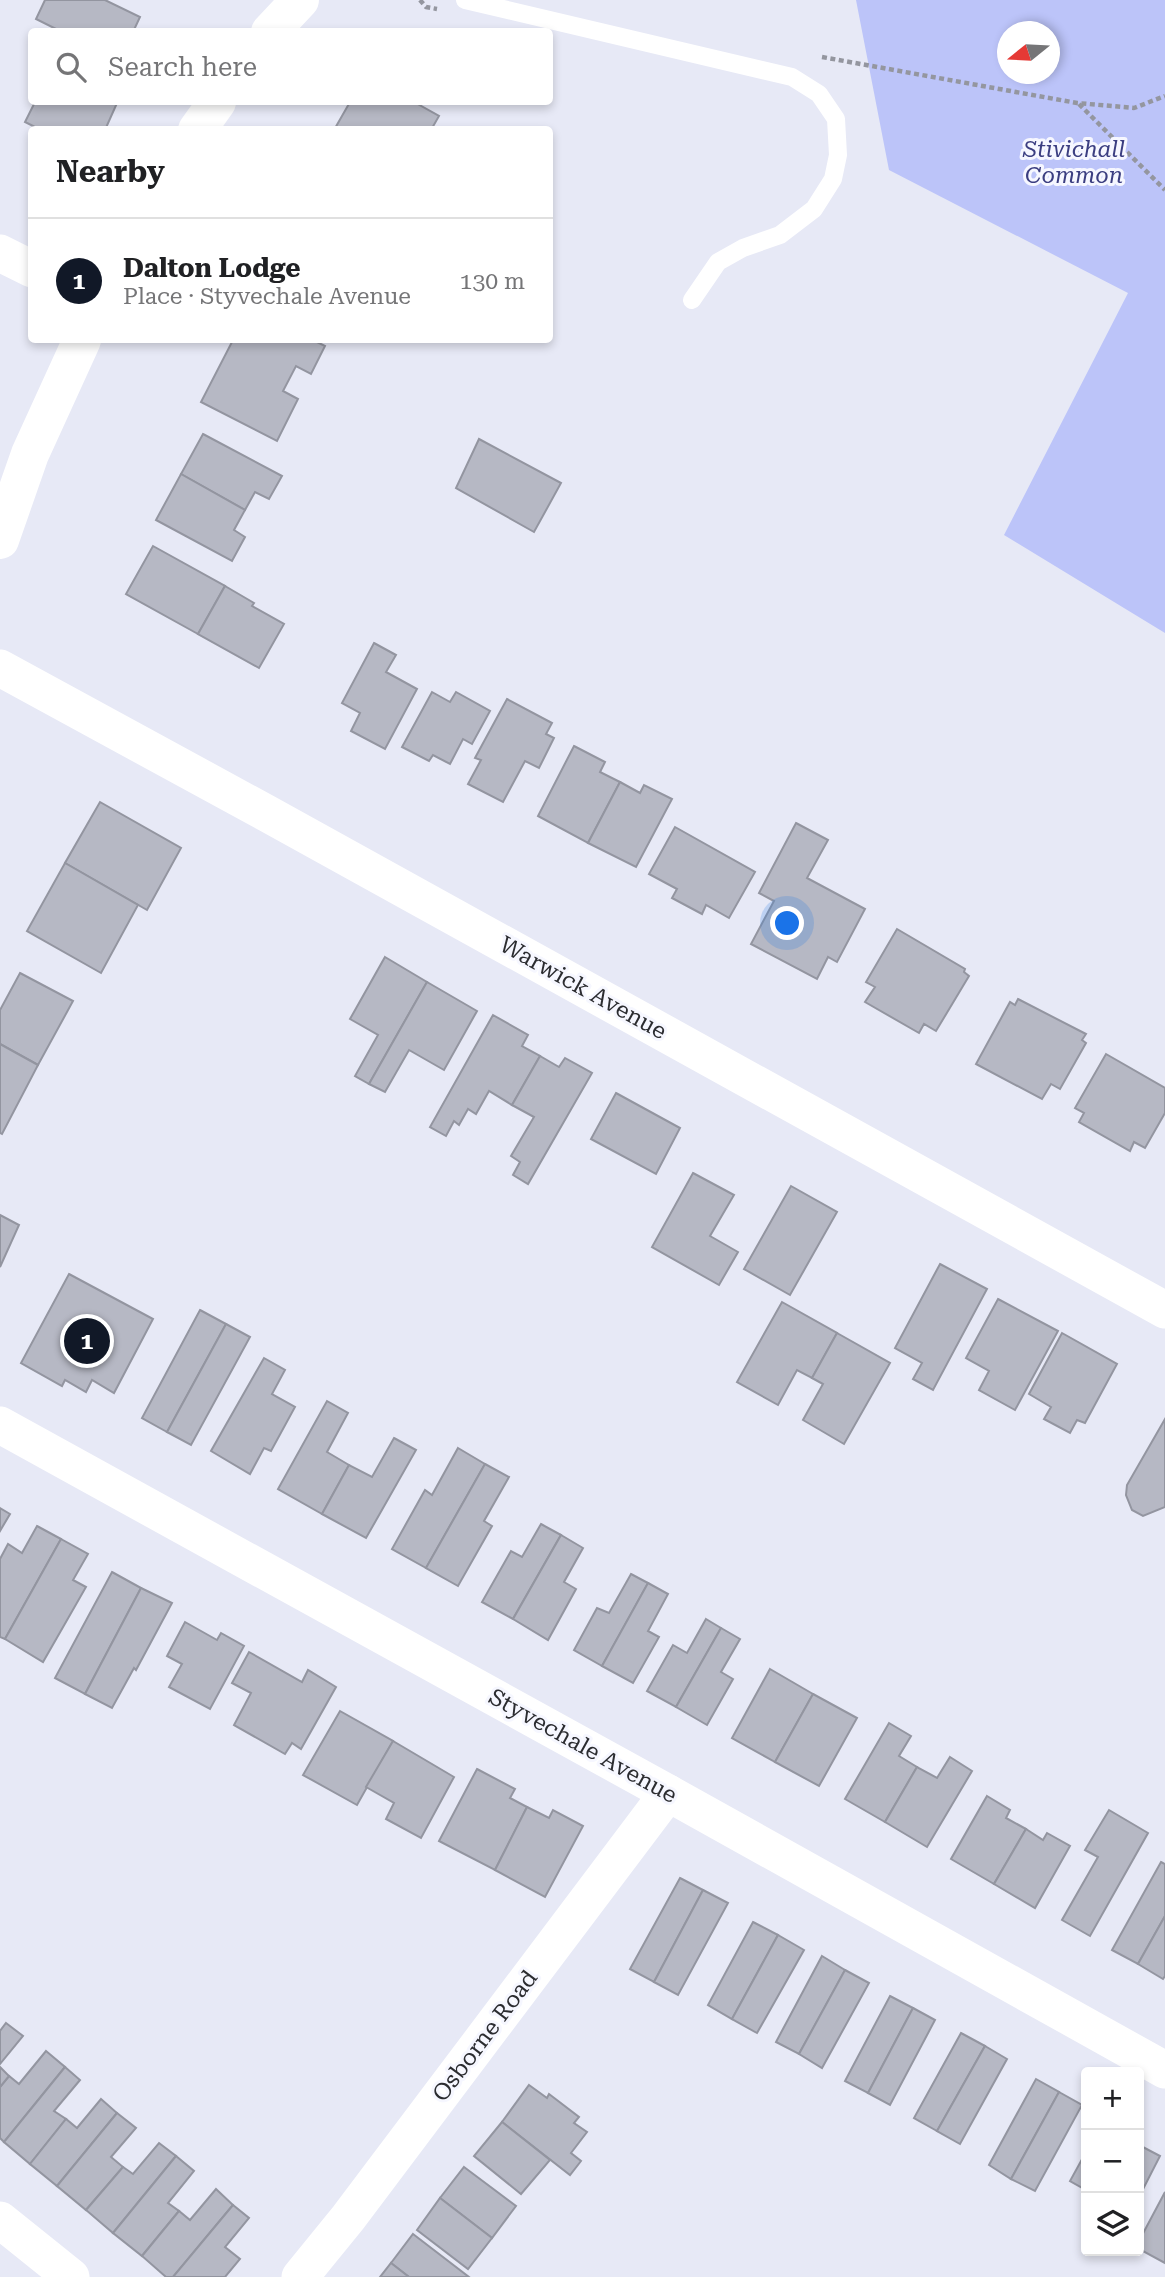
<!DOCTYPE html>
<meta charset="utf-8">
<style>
:root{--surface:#fff;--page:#f6f6f6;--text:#202124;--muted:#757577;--line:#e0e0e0;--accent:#111827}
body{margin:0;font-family:"Roboto Serif",serif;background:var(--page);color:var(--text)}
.controls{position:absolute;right:21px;bottom:21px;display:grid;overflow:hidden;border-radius:7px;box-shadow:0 4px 10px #0003}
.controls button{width:63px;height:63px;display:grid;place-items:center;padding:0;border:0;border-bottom:2px solid var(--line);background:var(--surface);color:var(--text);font:35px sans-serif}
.compass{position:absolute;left:997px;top:21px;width:63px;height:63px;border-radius:50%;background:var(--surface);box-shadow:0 4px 10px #0003;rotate:252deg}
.you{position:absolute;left:788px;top:924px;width:24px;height:24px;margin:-18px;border:5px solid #fff;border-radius:50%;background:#1a73e8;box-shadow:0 0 0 10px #1a73e833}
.badge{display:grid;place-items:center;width:46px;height:46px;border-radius:50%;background:var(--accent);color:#fff;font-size:23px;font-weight:700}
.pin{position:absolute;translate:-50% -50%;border:4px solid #fff;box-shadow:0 2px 7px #0006}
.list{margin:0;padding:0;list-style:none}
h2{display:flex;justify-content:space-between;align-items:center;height:91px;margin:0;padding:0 28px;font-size:30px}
h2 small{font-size:23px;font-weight:400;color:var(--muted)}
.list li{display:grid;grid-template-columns:46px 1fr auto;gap:21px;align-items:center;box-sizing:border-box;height:126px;padding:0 28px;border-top:2px solid var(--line)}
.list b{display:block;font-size:26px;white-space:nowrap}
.list p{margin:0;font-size:23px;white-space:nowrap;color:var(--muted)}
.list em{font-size:23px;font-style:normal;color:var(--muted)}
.icon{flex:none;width:38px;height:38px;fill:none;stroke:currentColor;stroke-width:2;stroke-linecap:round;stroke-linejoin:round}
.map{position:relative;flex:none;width:1165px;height:2277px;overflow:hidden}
.search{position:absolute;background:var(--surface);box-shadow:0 4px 10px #0003;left:28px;top:28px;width:525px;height:77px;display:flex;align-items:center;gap:18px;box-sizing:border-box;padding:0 24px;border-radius:7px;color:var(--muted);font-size:26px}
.panel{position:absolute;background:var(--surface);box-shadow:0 4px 10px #0003;left:28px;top:126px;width:525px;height:217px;border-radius:7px}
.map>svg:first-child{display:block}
.green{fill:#bcc4f9;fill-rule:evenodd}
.building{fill:#b6b8c4;stroke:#9395a0;stroke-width:2}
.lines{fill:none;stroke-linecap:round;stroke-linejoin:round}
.path{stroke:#94969f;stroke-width:4.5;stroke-dasharray:5 3.5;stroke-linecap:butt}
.service{stroke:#fff;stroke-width:18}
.minor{stroke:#fff;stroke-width:37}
.secondary{stroke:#fff;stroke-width:38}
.labels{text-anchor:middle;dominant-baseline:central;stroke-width:6;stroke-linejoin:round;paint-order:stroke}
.park-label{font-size:23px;font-style:italic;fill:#3b3e81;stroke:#f6f7ff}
.street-label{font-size:23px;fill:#2b2c30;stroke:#f6f7ff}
</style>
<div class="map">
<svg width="1165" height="2277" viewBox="0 0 1165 2277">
<rect width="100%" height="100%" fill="#e7e9f6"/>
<path class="green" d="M856 0H1165V633L1004 535 1128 293 889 170ZM1007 32H1050V74H1007Z"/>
<g class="building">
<polygon points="45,0 105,0 140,17 133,32 62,32 36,19"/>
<polygon points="35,102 114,102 117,103 105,130 41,130 25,122"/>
<polygon points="350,102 414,102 439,116 431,130 334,130"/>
<polygon points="233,340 313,340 325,346 311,374 296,366 283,391 298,399 277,441 201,402"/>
<polygon points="203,434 282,476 269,499 255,492 245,510 181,474"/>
<polygon points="479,439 561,483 534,532 456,488"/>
<polygon points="181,474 245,510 234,530 245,537 232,561 156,520"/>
<polygon points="153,546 225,586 198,634 126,594"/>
<polygon points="225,586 254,603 252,606 284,624 259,668 198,634"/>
<polygon points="374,643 396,655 386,672 417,689 385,749 351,731 360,713 342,703"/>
<polygon points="432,692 450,702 456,692 490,711 472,744 463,739 450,764 433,755 429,761 402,747"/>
<polygon points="507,699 552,723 546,734 554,738 539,768 525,761 503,802 468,784 481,760 475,758"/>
<polygon points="574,746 605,762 600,772 620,782 588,843 538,816"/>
<polygon points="620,782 640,793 644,785 672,799 636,867 588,843"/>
<polygon points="100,802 181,848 147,910 65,863"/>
<polygon points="796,823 828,840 807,878 865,909 837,962 828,957 817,979 751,944 774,901 759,893"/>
<polygon points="675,827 755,872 729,918 706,905 702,914 672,898 677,889 649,874"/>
<polygon points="65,863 138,905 101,973 27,931"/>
<polygon points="897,929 965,969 964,972 969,976 936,1031 924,1024 919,1033 865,1002 875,987 866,982"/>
<polygon points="385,957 427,982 369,1084 355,1076 378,1035 350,1019"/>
<polygon points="20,973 73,1001 38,1065 0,1044 0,1010"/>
<polygon points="427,982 477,1011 444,1070 409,1050 385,1092 369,1084"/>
<polygon points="1018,999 1086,1034 1082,1040 1086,1043 1060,1089 1051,1084 1042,1099 976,1064 1010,1002 1015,1005"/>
<polygon points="493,1015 528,1035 522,1046 540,1056 512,1105 489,1091 476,1114 468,1109 459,1125 454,1121 446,1136 430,1127"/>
<polygon points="0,1044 38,1065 2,1134 0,1133"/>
<polygon points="1106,1054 1165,1088 1165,1113 1145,1148 1134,1142 1130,1151 1079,1122 1084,1113 1075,1108"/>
<polygon points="540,1056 559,1067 565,1058 592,1073 528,1184 513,1175 520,1162 511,1156 534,1117 512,1105"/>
<polygon points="616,1093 680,1128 656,1174 591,1139"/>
<polygon points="693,1173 734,1195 710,1236 738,1252 719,1285 652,1247"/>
<polygon points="791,1186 837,1212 790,1295 744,1269"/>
<polygon points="0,1215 19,1225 0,1267"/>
<polygon points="940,1264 987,1289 933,1390 913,1379 922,1363 895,1348"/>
<polygon points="69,1274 153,1319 114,1393 92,1380 86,1392 65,1380 62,1386 21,1363"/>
<polygon points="998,1299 1058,1331 1015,1410 979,1390 989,1371 966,1358"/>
<polygon points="782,1302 837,1333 812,1378 797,1370 778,1405 737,1382"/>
<polygon points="200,1310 226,1324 167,1432 142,1418"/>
<polygon points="226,1324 250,1337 191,1445 167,1432"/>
<polygon points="837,1333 890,1363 844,1444 803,1420 823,1384 812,1378"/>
<polygon points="1062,1333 1117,1364 1085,1423 1077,1420 1070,1433 1044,1419 1051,1407 1029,1394"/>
<polygon points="264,1358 285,1370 272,1394 295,1407 271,1451 264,1448 250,1474 211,1451"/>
<polygon points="327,1401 348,1413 327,1452 349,1465 322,1514 278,1489"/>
<polygon points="1165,1419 1165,1507 1143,1516 1132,1510 1126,1495 1127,1485"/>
<polygon points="394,1438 416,1450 366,1538 322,1514 349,1465 372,1477"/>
<polygon points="458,1448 485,1464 426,1568 392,1549 425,1490 432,1495"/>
<polygon points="485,1464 509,1477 484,1521 492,1526 458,1586 426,1568"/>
<polygon points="0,1508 10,1514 0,1531"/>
<polygon points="541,1524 561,1535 513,1619 482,1602 511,1551 522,1557"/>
<polygon points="37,1526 61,1539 5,1639 0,1637 0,1559 8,1544 22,1553"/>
<polygon points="561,1535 583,1548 564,1582 576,1589 548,1640 513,1619"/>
<polygon points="61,1539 88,1554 73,1580 86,1587 43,1662 5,1639"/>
<polygon points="112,1572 141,1588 85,1694 55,1678"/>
<polygon points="631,1574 648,1583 602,1666 574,1650 597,1608 609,1613"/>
<polygon points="648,1583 668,1594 648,1631 659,1637 633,1683 602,1666"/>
<polygon points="141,1588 172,1603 136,1670 134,1668 112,1708 85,1694"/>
<polygon points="706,1619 721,1628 676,1707 647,1691 673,1645 687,1653"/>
<polygon points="185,1622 217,1640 221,1633 244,1646 210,1709 169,1687 182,1664 167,1656"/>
<polygon points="721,1628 740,1639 721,1672 733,1679 707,1725 676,1707"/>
<polygon points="249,1652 302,1682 308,1670 336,1687 301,1749 292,1743 285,1754 234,1725 251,1693 232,1683"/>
<polygon points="770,1669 813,1694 775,1762 732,1738"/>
<polygon points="813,1694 857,1718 819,1786 775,1762"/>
<polygon points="340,1711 393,1741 357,1805 303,1775"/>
<polygon points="889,1723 911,1736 899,1756 917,1767 885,1822 845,1799"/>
<polygon points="393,1741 454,1777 421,1838 386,1819 394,1803 366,1787"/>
<polygon points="950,1757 972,1771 927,1847 885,1822 917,1767 937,1778"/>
<polygon points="477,1769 515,1789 510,1798 527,1807 495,1870 439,1841"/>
<polygon points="987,1796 1010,1810 1006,1818 1026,1829 994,1884 951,1859"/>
<polygon points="527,1807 549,1818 553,1810 583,1826 545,1897 495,1870"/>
<polygon points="1109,1810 1148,1833 1090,1936 1062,1920 1098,1857 1085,1850"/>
<polygon points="1026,1829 1043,1840 1047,1833 1070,1846 1035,1908 994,1884"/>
<polygon points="1161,1862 1165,1864 1165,1916 1138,1964 1112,1950"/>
<polygon points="680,1878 703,1890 654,1982 630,1969"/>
<polygon points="703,1890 728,1903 678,1995 654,1982"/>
<polygon points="1165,1916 1165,1976 1163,1979 1138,1964"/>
<polygon points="753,1922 778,1935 732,2019 708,2005"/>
<polygon points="778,1935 804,1950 757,2033 732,2019"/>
<polygon points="822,1956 845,1970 799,2054 776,2042"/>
<polygon points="845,1970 869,1983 822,2068 799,2054"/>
<polygon points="890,1996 913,2008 868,2093 845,2081"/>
<polygon points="913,2008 935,2020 890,2105 868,2093"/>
<polygon points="6,2023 23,2036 0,2064 0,2031"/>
<polygon points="961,2033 985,2046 937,2131 914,2118"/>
<polygon points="985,2046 1007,2059 960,2144 937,2131"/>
<polygon points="46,2051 65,2067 4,2142 0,2138 0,2087 9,2076 19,2084"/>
<polygon points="0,2067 9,2076 0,2087"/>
<polygon points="65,2067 80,2080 54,2111 66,2119 30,2164 4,2142"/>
<polygon points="1036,2079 1059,2092 1011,2179 989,2165"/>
<polygon points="529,2085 547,2098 549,2094 579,2117 574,2123 587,2132 571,2153 581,2161 570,2175 502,2122"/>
<polygon points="1059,2092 1082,2105 1035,2191 1011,2179"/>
<polygon points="101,2099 117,2113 57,2186 30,2164 66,2119 77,2128"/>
<polygon points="117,2113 136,2128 111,2157 123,2167 86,2210 57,2186"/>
<polygon points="502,2122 550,2160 521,2194 474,2156"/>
<polygon points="159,2143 176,2156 113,2233 86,2210 123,2167 133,2174"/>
<polygon points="1139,2145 1160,2156 1139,2197"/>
<polygon points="1086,2152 1086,2190 1070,2181"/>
<polygon points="176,2156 194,2171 168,2203 179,2211 142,2256 113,2233"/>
<polygon points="464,2167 516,2206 492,2238 440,2198"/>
<polygon points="216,2189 233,2205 173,2277 166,2277 142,2256 179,2211 190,2220"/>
<polygon points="1165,2192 1165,2263 1139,2249 1139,2241"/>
<polygon points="440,2198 492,2238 468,2269 417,2230"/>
<polygon points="233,2205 249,2218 225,2247 240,2259 225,2277 173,2277"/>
<polygon points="413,2234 469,2277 409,2277 391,2263"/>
<polygon points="391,2263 409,2277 380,2277"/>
</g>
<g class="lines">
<g class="path">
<polyline points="420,0 426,7 437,9"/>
<polyline points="822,57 1077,103 1134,108 1165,96"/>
<polyline points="1079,104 1165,190"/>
</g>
<polyline class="service" points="465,0 792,77 819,94 836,119 838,155 833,179 814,209 780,235 743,248 718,262 692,300"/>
<g class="minor">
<polyline points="0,253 32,269"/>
<polyline points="0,668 268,814 1165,1310"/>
<polyline points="0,1425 668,1793 1165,2070"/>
<polyline points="0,2220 71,2277"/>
<polyline points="300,2277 348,2218 668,1793"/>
</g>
<g class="secondary">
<polyline points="270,32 300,0"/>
<polyline points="197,130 217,102"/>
<polyline points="0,540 30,454 82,340"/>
</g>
</g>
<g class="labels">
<g class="park-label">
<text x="1074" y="149">Stivichall<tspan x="1074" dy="26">Common</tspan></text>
</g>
<g class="street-label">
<text transform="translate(583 988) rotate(29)">Warwick Avenue</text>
<text transform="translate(583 1746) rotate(29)">Styvechale Avenue</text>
<text transform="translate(485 2036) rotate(-53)">Osborne Road</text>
</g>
</g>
</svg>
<div class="controls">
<button>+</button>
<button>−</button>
<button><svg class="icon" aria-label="layers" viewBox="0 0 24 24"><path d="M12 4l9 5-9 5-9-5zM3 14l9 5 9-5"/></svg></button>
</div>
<svg class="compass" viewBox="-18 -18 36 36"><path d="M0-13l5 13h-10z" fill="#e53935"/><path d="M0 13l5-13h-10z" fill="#757577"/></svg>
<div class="you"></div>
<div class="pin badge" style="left:87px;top:1341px">1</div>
<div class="search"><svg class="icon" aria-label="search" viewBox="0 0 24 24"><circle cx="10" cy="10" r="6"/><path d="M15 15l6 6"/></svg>Search here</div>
<section class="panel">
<h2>Nearby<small></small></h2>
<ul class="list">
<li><span class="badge">1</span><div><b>Dalton Lodge</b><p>Place · Styvechale Avenue</p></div><em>130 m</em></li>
</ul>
</section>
</div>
